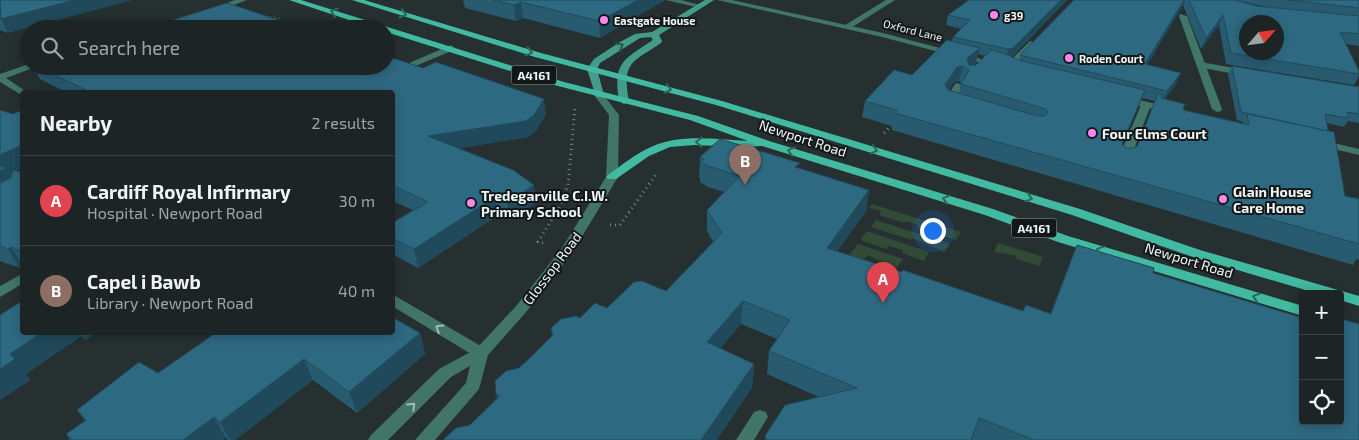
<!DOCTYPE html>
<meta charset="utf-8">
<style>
:root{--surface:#1c2425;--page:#293032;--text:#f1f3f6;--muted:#a0a4a7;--line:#3a4142;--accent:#2563eb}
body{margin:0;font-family:"Exo 2",sans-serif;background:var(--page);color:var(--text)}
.controls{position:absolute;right:15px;bottom:15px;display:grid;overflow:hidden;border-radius:5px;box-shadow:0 2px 12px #0003}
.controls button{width:45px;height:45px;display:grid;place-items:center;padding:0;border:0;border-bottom:1px solid var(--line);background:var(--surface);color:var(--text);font:25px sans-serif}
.compass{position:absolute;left:1239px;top:15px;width:45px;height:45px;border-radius:50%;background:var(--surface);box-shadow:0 2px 12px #0003;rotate:62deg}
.you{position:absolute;left:932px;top:230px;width:18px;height:18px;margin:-12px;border:4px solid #fff;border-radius:50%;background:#1a73e8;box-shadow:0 0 0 8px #1a73e833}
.badge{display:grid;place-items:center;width:32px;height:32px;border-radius:50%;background:var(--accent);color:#fff;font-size:16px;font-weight:700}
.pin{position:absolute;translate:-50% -41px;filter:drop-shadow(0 1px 2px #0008)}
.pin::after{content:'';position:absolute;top:26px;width:18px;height:15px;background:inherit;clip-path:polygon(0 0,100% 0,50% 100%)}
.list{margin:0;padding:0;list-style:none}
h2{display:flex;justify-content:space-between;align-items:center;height:65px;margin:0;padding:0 20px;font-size:21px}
h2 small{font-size:16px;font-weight:400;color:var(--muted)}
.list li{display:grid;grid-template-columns:32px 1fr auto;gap:15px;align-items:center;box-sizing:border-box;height:90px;padding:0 20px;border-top:1px solid var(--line)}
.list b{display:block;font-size:19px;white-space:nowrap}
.list p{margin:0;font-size:16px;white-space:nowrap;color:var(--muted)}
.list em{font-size:16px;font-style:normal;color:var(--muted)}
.icon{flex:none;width:28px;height:28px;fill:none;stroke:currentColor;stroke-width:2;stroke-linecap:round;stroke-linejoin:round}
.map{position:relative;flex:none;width:1359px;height:440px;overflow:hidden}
.search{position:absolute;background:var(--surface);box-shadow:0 2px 12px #0003;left:20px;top:20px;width:375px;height:55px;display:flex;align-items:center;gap:12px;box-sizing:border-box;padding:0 18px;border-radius:28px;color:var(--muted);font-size:19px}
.panel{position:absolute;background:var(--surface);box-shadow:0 2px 12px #0003;left:20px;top:90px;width:375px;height:245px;border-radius:5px}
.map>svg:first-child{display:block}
.green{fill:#314b37}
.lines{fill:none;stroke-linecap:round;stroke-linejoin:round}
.path-far1{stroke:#798283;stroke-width:2;stroke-dasharray:0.5 2.5;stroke-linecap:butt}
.path{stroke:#798283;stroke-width:3;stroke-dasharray:1 4;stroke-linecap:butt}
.service{fill:#407568;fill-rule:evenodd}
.minor{fill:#407568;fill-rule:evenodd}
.secondary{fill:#439c89;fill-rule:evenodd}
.primary{fill:#41baa1;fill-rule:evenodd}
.wall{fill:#285a70;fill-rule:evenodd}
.shaded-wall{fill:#204a5b}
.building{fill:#2e6982;stroke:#204a5b;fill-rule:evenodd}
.oneway{stroke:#2a685c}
.oneway2{stroke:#28534a}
.oneway3{stroke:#a1bcb7}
.poi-dot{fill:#f987e9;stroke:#121717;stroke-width:2}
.labels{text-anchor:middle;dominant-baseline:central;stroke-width:4;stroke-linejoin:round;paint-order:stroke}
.far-poi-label{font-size:11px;font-weight:bold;fill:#f0f6f7;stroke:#121717;text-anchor:start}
.far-street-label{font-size:11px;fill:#f0f6f7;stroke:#121717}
.shield{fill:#121717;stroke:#adb3b4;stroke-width:1}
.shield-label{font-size:12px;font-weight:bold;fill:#f0f6f7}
.poi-label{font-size:14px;font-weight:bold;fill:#f0f6f7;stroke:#121717;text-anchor:start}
.street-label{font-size:14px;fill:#f0f6f7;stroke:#121717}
</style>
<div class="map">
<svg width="1359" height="440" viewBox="0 0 1359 440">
<rect width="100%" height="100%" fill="#263031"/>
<g class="green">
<polygon points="872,204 961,232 956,240 917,228 918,225 906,221 904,223 879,215 881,211 869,208"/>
<polygon points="876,220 950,244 945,252 912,238 911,240 871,227"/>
<polygon points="867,231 929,252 924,261 902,253 903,250 889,246 886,249 860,240"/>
<polygon points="998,243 1043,257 1039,266 1016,259 1017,256 994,252"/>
<polygon points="858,244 903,259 897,268 867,255 851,277 837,272"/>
</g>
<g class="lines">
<g class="path-far1">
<polyline points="271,17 276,16"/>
<polyline points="276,19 281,17"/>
</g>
<g class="path">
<polyline points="884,133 894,123"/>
<polyline points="610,225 620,225 657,173"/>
<polyline points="543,243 538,242 559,208 568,185 575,108"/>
</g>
<g class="service">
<polygon points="666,0 681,0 704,6 700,8"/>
<polygon points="886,0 895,0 849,29 842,27"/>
<polygon points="1180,14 1187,16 1222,109 1221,111 1217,112 1212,109 1179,16"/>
<polygon points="451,45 455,48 454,50 401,72 393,70"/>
<polygon points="958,83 963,86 954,101 957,103 952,106 945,104 943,102 955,84"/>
<polygon points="1146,102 1151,105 1129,162 1127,164 1119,164 1117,162 1141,105"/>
<polygon points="22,274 22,284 0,297 0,286"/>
<polygon points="392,294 486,349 489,353 486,357 481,359 476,357 392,306"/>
<polygon points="760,410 766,412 768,417 754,440 736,440 754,412"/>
</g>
<g class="minor">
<polygon points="235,0 247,0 218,11 211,9"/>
<polygon points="717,0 732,0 883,33 1000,64 996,67 882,37"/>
<polygon points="1030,41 1037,43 1017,64 1003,67 1003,63 1011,60"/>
<polygon points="1201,62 1245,70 1250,73 1245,76 1198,67 1197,65"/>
<polygon points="29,64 29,66 34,66 33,68 6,78 27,92 20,94 0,82 0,74"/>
<polygon points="599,92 602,93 619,115 618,177 572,253 527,311 488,355 479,389 435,440 415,440 466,383 470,366 451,377 388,440 368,440 371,435 439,369 476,349 517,305 562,248 606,177 609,115 594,95"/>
<polygon points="1123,96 1173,108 1174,110 1169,113 1120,101 1118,99"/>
<polygon points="1321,140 1359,149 1359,155 1317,145 1316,143"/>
</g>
<path class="secondary" d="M705 0H714L659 35 662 41 661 43C631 63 622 62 629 101L627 103 624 104 619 101C613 62 623 60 653 40L651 37 640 38 600 63 597 69 604 95 602 97H596L587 69 594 59 620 42 635 34 652 32Z"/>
<g class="primary">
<path d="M289 0H301L564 82 698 116 769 141 993 209 1068 236 1303 306V316L1058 242 985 215 762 146 745 147 694 145 670 147 649 156 616 179H608L606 177 608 175C622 165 635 154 651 147 682 133 716 140 748 141L690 120 558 86 386 32V29H376Z"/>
<polygon points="352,0 364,0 541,53 722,101 1080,209 1200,250 1359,296 1359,306 1340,300 1340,294 1319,294 1190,256 1072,215 716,105 535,57"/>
</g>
</g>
<g class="wall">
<polygon points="0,0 8,33 0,30"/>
<polygon points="463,0 665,0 600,38 523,18 516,21 465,8"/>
<path d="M969 0H1067L1012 57 1019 61 1020 55 1074 0H1359V46L1346 44 1359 71V76L1354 85 1226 64 1219 25 1201 49 1183 5 1147 65 1176 84 1165 99 1183 110 1242 123 1243 122 1237 120 1228 74 1232 66 1359 87V123L1348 121 1344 127 1326 123 1327 131 1345 196 1359 199V260L1356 259 1353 265 892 130V126L862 117 865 101 912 75 952 41 953 37 962 29 946 25 948 15ZM1235 0 1262 6H1257ZM978 54 986 56 976 65H973L976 63ZM959 81 961 83 959 93 949 90 953 83ZM1142 98 1155 101 1137 146 1134 148H1126L1122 144Z"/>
<polygon points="33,66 386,66 546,114 536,131 528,137 458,148 537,202 510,220 498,215 418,268 392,254 392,223 413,210 392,201 392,92 66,92 40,79"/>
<polygon points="0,110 16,171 22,172 22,267 20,268 0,261"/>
<polygon points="700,157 799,168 869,190 866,211 837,251 1023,311 1050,314 1077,245 1153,273 1340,421 1340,321 1342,319 1359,440 765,440 765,436 819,397 767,374 769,351 777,339 741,324 720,348 754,364 752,388 470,425 497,398 496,394 519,368 552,336 551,328 607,308 666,291 713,242 707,231 707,210 724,192 708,187 700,182 700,178 699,178"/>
<polygon points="22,332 97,332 86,340 81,336 26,374 30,380 0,400"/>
<polygon points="420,333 425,354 357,413 313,380 235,440 228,440 226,438 223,440 70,440 66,434 85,421 77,410 158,373"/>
</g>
<g class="shaded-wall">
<polygon points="75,0 133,0 8,33 1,19"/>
<polygon points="638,0 665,0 600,38 599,21"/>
<polygon points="1061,0 1067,0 1010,58 1005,60 1008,49"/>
<polygon points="1184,0 1185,0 1183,5 1141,75 1145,64"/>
<polygon points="521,2 523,18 516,21 514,5"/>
<polygon points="1223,15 1219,25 1201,49 1206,38"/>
<polygon points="980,48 976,63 968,70 967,58"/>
<polygon points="963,66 959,81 953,83 941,101 945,85 957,67"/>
<polygon points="1181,73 1176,84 1162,103 1167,91"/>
<polygon points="544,99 546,114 536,131 528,137 432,153 428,136"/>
<polygon points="22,145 22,168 10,174 18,186 0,195 0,155"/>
<polygon points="534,185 537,202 510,220 507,203"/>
<polygon points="869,190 866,211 824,270 827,248"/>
<polygon points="495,197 498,215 418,268 414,249"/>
<polygon points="11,247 22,265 22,267 20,268 8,249"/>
<polygon points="743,301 741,324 706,365 707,342"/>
<polygon points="43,332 79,332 81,336 26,374 30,380 0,400 0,369 10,354"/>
<polygon points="81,332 97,332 86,340"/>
<polygon points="420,333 425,354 357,413 349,392"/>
<polygon points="304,359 313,380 235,440 230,440 220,422"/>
<polygon points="754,364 752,388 717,440 701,440"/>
<polygon points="214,417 226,438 223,440 183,440"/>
</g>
<g class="building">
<polygon points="0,0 75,0 1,19"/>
<polygon points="493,0 638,0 599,21 521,2 514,5"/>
<polygon points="969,0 1061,0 1013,48 1008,49 953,37 970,20 948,15"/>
<polygon points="1074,0 1184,0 1145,64 1181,73 1167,91 1020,55"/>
<path d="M1189 0H1234L1257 6 1359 16V34L1340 32 1359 71V74L1231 53 1223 15 1206 38ZM1246 22H1276V52H1246Z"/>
<polygon points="1289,0 1359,0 1359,8"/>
<polygon points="227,3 306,29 144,29"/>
<path d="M947 40 980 48 967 58 969 65H976L991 50 1006 54 1018 60 1145 90 1122 144 1126 148H1134L1138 145 1158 93 1163 95 1161 98 1185 104 1183 110 1249 125 1247 114 1334 132 1345 196 1359 199V244L895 113 897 110 865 101 894 70 912 75ZM963 66 969 70 961 84 1046 109 1048 113 1045 116H1037L948 90 945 85 957 67Z"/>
<polygon points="386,58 396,59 423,68 436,62 544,99 534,115 526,121 428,136 513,170 534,185 507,203 495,197 414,249 392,238 392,223 428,202 392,185 392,92 90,92 36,66 386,66"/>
<polygon points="1232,66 1359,87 1359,114 1347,112 1349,118 1325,114 1328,131 1241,112"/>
<polygon points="0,110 13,114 22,110 22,145 0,155"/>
<polygon points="720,139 800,163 795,167 869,190 827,248 902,272 903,270 1023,311 1026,305 1051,314 1077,245 1154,268 1153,273 1303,318 1303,421 1340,421 1340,329 1343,330 1342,319 1359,324 1359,440 1034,440 979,418 971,440 767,440 765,436 785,405 857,388 769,351 790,320 743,301 707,342 754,364 701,440 443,440 456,428 470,425 500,396 496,394 495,381 506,371 519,368 530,358 553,335 551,328 561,319 576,316 580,318 595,303 607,308 634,282 642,281 666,291 722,233 707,210 740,176 708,166 700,162 704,159 700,157"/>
<polygon points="0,166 6,168 0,171"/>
<polygon points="13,170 22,172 22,252 11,247 8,249 0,246 0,183 11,178"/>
<polygon points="22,301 22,332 43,332 10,354 15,359 0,369 0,315"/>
<polygon points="392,317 420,333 349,392 304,359 220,422 214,417 183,440 73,440 66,434 86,420 77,410 139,362 158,373 217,332 392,332"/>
</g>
<defs><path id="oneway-chevron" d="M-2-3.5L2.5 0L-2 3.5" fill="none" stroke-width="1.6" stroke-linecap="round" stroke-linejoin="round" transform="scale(1.25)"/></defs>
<g class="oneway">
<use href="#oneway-chevron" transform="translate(334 12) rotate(-162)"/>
<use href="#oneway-chevron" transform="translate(403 14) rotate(17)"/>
<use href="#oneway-chevron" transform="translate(529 52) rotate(17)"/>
<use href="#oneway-chevron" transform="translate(668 89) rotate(14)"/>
<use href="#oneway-chevron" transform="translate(699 142) rotate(-179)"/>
<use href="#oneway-chevron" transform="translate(874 150) rotate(17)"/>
<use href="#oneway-chevron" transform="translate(791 151) rotate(-163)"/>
<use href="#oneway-chevron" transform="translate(1029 198) rotate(17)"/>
<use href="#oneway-chevron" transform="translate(946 199) rotate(-163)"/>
<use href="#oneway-chevron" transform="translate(1100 250) rotate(-163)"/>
<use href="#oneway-chevron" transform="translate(1256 297) rotate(-163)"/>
</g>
<use class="oneway2" href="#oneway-chevron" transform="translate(620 46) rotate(-31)"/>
<g class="oneway3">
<use href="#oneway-chevron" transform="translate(439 328) rotate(-148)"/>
<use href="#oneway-chevron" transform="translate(412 406) rotate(-44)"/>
</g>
<g class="poi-dot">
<circle cx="994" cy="15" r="5"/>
<circle cx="604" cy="20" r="5"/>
<circle cx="1069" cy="58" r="5"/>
<circle cx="1092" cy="133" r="5"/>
<circle cx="1223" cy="199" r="5"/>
<circle cx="471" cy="203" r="5"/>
</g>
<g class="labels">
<g class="far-poi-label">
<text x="1004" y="15">g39</text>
<text x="614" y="20">Eastgate House</text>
<text x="1079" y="58">Roden Court</text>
</g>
<g class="far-street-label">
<text transform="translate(913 30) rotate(14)">Oxford Lane</text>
</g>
<g class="shield">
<rect x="511.5" y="65.5" width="45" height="19" rx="4"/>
<rect x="1011.5" y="218.5" width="45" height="19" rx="4"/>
</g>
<g class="shield-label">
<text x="534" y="75">A4161</text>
<text x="1034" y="228">A4161</text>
</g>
<g class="poi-label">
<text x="1102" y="133">Four Elms Court</text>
<text x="1233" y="191">Glain House<tspan x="1233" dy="16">Care Home</tspan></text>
<text x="481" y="195">Tredegarville C.I.W.<tspan x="481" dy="16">Primary School</tspan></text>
</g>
<g class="street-label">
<text transform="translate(803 138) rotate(18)">Newport Road</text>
<text transform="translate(1189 260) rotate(17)">Newport Road</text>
<text transform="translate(552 268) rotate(-53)">Glossop Road</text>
</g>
</g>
</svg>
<div class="controls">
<button>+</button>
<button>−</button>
<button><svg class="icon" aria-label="locate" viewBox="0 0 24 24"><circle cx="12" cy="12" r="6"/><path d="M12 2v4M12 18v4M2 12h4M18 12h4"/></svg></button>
</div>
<svg class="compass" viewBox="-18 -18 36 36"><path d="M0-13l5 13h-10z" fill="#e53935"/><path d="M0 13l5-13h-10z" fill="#a0a4a7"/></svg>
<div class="you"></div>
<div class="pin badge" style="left:883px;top:303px;background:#e0444e">A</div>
<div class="pin badge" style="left:745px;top:185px;background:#8d6e63">B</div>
<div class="search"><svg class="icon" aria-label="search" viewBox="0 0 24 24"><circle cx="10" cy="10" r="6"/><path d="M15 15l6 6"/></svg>Search here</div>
<section class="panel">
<h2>Nearby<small>2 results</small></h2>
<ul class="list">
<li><span class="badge" style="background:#e0444e">A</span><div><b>Cardiff Royal Infirmary</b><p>Hospital · Newport Road</p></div><em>30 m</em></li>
<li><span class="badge" style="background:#8d6e63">B</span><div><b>Capel i Bawb</b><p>Library · Newport Road</p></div><em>40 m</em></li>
</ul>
</section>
</div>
